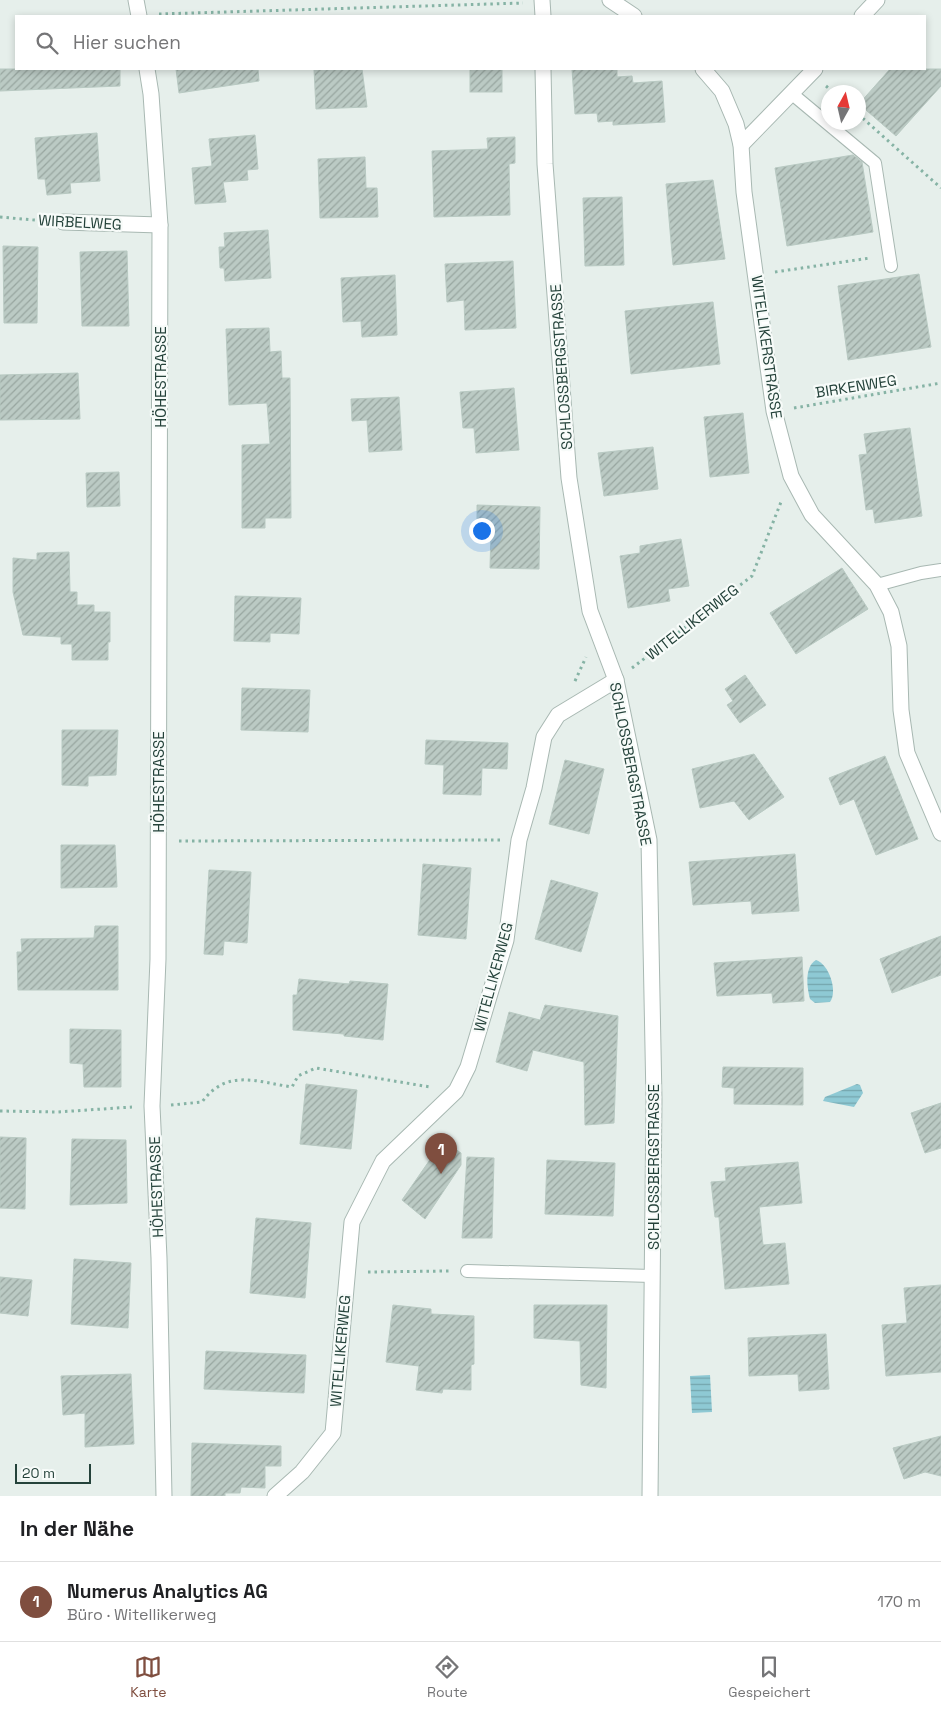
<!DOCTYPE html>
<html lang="de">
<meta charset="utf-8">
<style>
:root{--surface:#fff;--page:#f6f6f6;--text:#202124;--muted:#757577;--line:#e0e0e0;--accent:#7f4e3f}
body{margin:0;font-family:"Space Grotesk",sans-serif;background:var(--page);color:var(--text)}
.compass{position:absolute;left:821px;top:85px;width:45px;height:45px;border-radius:50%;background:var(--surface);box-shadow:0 2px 8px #0003;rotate:8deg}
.scale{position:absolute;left:15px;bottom:12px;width:76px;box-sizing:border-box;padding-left:5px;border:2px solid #24423a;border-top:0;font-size:14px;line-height:18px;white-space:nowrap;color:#24423a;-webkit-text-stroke:4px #f7fbf9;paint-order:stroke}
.you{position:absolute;left:481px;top:530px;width:18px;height:18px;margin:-12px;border:4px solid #fff;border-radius:50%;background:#1a73e8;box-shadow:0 0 0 8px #1a73e833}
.badge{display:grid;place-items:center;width:32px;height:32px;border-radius:50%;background:var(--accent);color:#fff;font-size:16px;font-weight:700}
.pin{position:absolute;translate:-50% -41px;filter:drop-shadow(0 1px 2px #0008)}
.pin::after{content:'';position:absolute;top:26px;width:18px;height:15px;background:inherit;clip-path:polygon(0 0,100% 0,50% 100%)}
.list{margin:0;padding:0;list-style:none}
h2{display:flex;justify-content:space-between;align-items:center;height:65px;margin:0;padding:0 20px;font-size:21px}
h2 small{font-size:16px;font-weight:400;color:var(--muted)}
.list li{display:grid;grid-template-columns:32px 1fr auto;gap:15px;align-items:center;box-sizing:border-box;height:80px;padding:0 20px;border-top:1px solid var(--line)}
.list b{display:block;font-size:19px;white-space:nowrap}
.list p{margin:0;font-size:16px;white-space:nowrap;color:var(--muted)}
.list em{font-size:16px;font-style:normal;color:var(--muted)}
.icon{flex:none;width:28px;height:28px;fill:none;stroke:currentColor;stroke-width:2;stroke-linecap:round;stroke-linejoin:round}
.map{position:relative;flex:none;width:941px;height:1496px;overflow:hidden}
.search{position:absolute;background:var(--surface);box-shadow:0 2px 8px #0003;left:15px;right:15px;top:15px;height:55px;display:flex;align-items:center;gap:12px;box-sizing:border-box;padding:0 18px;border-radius:0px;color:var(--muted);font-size:19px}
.sheet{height:145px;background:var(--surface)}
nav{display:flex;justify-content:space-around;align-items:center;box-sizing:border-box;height:70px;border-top:1px solid var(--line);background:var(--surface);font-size:14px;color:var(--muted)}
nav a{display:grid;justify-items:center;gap:2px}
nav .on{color:var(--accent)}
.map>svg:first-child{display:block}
.water{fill:url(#water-rules)}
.building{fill:url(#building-hatch);stroke:#b8c9c2}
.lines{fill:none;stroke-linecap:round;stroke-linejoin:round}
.lane-casing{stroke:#a8b8b2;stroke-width:14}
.street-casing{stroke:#a8b8b2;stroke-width:17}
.path{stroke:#86b3a5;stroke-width:3;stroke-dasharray:2.5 4;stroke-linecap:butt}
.lane{stroke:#fff;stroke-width:12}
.street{stroke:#fff;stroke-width:15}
.labels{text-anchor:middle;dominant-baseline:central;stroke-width:4.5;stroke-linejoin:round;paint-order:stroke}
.street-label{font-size:15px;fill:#24423a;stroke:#f7fbf9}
</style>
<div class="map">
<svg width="941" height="1496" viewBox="0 0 941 1496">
<defs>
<pattern id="water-rules" width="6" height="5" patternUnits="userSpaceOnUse" patternTransform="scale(1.25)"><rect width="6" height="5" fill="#8ec9d4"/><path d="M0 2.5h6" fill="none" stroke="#74a5ad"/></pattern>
<pattern id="building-hatch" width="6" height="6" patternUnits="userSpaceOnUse" patternTransform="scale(1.25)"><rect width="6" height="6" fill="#bbcac4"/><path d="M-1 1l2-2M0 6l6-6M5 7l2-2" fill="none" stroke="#98a6a0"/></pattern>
</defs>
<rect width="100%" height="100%" fill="#e6efeb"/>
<g class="water">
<path d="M816 960C829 964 838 991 830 1002L815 1003 810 999C807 988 804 967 816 960Z"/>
<polygon points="857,1084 860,1085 863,1093 854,1107 823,1101 825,1097"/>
<polygon points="710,1375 712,1412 692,1413 690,1376"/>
</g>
<g class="building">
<polygon points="0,69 120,69 120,86 0,91"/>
<polygon points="176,69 258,69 259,81 179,93"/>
<polygon points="314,69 362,69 367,107 316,109"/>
<rect x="470" y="69" width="32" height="23"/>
<polygon points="572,69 617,69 617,77 632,76 633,83 662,81 665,122 613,125 613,121 598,122 597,113 575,114"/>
<polygon points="890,69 941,69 941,86 896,136 859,104"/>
<polygon points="97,133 100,181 70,183 71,193 47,195 45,179 38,179 35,138"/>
<polygon points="255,135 258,169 247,170 248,180 223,182 226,202 195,204 192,168 212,166 209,139"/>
<polygon points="515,137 515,163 509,164 510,215 434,217 432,151 488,149 487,138"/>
<polygon points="853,155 862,162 873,232 787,246 775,168"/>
<polygon points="365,157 366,188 377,188 378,217 320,218 318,159"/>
<polygon points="713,180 725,259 673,265 666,184"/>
<polygon points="622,197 624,265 585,266 583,198"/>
<polygon points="268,230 271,278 225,281 224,268 220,268 219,247 225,247 224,233"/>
<polygon points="3,246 38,247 37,323 4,323"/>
<polygon points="127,251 129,326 82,326 80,252"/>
<polygon points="513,261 516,328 465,330 464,300 447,302 445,264"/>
<polygon points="919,274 931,347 848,360 838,286"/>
<polygon points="395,275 397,335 362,337 361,321 343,322 341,278"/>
<polygon points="713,302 720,364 631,374 625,311"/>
<polygon points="269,328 270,352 281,351 282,378 290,378 291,518 265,518 265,528 242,528 242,445 270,444 267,403 229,405 226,329"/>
<polygon points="78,373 80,419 0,420 0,375"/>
<polygon points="514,388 519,450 476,453 474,428 463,428 460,392"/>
<polygon points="399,397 402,450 369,452 367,420 352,421 351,399"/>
<polygon points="743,413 749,473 710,477 704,417"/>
<polygon points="910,428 922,516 875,523 873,509 866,510 859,455 867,454 864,434"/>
<polygon points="653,447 658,489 604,496 598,453"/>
<polygon points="119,472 120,506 87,507 86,473"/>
<polygon points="477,505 540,507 539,569 490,568 491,532 477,531"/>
<polygon points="681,539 689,586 668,589 670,601 628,608 620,556 640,553 640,546"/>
<polygon points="69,552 70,592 77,592 77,605 94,605 94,612 110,612 110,642 108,642 108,660 72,660 72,644 61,644 61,637 23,635 13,592 13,558 37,560 37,553"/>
<polygon points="842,568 868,609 796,654 770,613"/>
<polygon points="235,596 301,598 299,634 270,633 270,642 234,641"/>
<polygon points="745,675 766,705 740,723 727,705 733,701 725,689"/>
<polygon points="242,688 310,690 308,732 241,730"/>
<polygon points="62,730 118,730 116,775 88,776 88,786 62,785"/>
<polygon points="426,740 508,743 507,769 482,768 481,795 443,794 444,765 425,764"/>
<polygon points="754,754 784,797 749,820 734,801 700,808 692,769"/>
<polygon points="885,756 918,839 876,855 854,799 840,805 829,778"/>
<polygon points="565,760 604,769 589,834 549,824"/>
<polygon points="61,845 115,845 117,887 61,888"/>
<polygon points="795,854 799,911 752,914 751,901 693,905 689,862"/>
<polygon points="423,864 471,868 466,939 418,935"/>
<polygon points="209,870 251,872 247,943 224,941 223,955 204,954"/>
<polygon points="551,880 598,893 581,952 535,939"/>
<polygon points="95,926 118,926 118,990 18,990 17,952 22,952 21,939 94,938"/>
<polygon points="941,936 941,975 892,993 880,959"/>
<polygon points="802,957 804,1001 773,1003 772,993 717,996 714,963"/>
<polygon points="299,979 349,984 350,981 388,984 383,1040 344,1036 344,1034 293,1030 293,995 297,995"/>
<polygon points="545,1005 618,1016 614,1123 585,1125 584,1062 533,1050 527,1071 496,1062 509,1012 540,1020"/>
<polygon points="70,1029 121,1030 121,1087 84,1087 83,1064 70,1063"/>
<polygon points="723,1067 803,1068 803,1105 734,1104 734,1088 722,1087"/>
<polygon points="306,1084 357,1090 351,1149 300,1144"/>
<polygon points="941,1103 941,1148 925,1153 911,1113"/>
<polygon points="0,1137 26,1138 25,1209 0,1208"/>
<polygon points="72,1139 126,1140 127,1203 70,1205"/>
<polygon points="443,1141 461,1153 461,1165 425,1219 402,1200"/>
<polygon points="467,1157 494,1158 492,1238 462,1238"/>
<polygon points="547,1160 615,1163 613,1216 545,1214"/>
<polygon points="798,1162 802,1203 759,1207 763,1245 785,1243 789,1284 725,1289 719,1217 715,1217 711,1182 726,1181 725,1168"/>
<polygon points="256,1218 311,1223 305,1298 250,1293"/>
<polygon points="74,1259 131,1263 128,1328 71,1324"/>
<polygon points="0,1277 32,1280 28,1316 0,1313"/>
<polygon points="941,1285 941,1372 886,1376 882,1325 907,1323 904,1288"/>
<polygon points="393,1305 431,1309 431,1314 474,1316 474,1364 471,1365 471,1390 443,1389 442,1393 416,1390 419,1366 386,1362"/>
<polygon points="534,1305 607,1305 606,1388 581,1385 580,1341 534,1338"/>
<polygon points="826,1334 829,1389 799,1391 798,1374 749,1376 748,1338"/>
<polygon points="206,1351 306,1355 304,1393 204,1389"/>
<polygon points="131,1374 134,1444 85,1447 85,1413 63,1415 61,1376"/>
<polygon points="941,1436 941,1476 925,1472 904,1479 893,1448"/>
<polygon points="192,1443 281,1446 281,1466 265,1466 265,1488 241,1487 240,1493 225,1493 225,1496 191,1496"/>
</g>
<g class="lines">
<defs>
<g id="lane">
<polyline points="791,93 875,163 891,266"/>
<polyline points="877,585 921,573 941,570"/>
<polyline points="467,1271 652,1276"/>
</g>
<g id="street">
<polyline points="136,0 139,16"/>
<polyline points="542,0 543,16"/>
<polyline points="610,0 634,16"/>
<polyline points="862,16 877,0"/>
<polyline points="147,69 151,94 160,225 158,959 152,1106 159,1258 164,1496"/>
<polyline points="543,69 545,164 569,478 590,611 616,680 649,840 654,1100 650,1496"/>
<polyline points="703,69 722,91 736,124 741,145 744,192 774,411 791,476 812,515 877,585 891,612 899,646 901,710 907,753 941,833"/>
<polyline points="741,145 815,69"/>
<polyline points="63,222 160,225"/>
<polyline points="275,1496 302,1472 333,1433 352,1222 383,1161 456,1091 468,1067 506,940 519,840 534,788 544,737 558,715 616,680"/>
</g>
</defs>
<use href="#lane" class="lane-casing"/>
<use href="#street" class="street-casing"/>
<g class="path">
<polyline points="159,14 523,3"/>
<polyline points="826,86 833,92"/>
<polyline points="858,114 941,188"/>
<polyline points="0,217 45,221"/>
<polyline points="775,272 870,258"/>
<polyline points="794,408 941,383"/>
<polyline points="632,668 752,576 781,502"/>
<polyline points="575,681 586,657"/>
<polyline points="179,841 500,840"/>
<path d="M171 1105 202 1102C227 1068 257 1082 292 1087L298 1076 316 1068 430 1087"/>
<polyline points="0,1111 58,1112 132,1107"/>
<polyline points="368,1272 449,1271"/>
</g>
<use href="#lane" class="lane"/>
<use href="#street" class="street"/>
</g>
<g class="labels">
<g class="street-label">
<text transform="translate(80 222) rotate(3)">WIRBELWEG</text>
<text transform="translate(767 347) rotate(82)">WITELLIKERSTRASSE</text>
<text transform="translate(561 367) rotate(-94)">SCHLOSSBERGSTRASSE</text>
<text transform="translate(160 377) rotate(-90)">HÖHESTRASSE</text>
<text transform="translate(856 386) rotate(-9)">BIRKENWEG</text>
<text transform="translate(692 622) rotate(-38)">WITELLIKERWEG</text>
<text transform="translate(631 764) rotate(79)">SCHLOSSBERGSTRASSE</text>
<text transform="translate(158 782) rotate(-90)">HÖHESTRASSE</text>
<text transform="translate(493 977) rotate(-75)">WITELLIKERWEG</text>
<text transform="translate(653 1167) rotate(-90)">SCHLOSSBERGSTRASSE</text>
<text transform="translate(156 1187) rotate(-92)">HÖHESTRASSE</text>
<text transform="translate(340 1351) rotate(-85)">WITELLIKERWEG</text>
</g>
</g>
</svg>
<svg class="compass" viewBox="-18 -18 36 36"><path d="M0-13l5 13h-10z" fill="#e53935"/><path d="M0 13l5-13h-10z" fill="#757577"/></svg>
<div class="scale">20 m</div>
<div class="you"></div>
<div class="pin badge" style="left:441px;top:1174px">1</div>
<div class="search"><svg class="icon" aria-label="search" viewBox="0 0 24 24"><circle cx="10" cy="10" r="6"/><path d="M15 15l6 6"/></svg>Hier suchen</div>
</div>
<section class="sheet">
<h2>In der Nähe<small></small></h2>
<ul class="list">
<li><span class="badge">1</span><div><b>Numerus Analytics AG</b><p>Büro · Witellikerweg</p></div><em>170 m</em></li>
</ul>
</section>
<nav>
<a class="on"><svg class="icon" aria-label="map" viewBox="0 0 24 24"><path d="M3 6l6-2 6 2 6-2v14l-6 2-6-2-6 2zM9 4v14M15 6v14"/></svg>Karte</a>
<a><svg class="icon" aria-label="directions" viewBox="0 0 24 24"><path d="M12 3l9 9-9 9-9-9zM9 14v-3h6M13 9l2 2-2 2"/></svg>Route</a>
<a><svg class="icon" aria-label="saved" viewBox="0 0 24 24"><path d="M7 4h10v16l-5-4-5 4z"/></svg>Gespeichert</a>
</nav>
